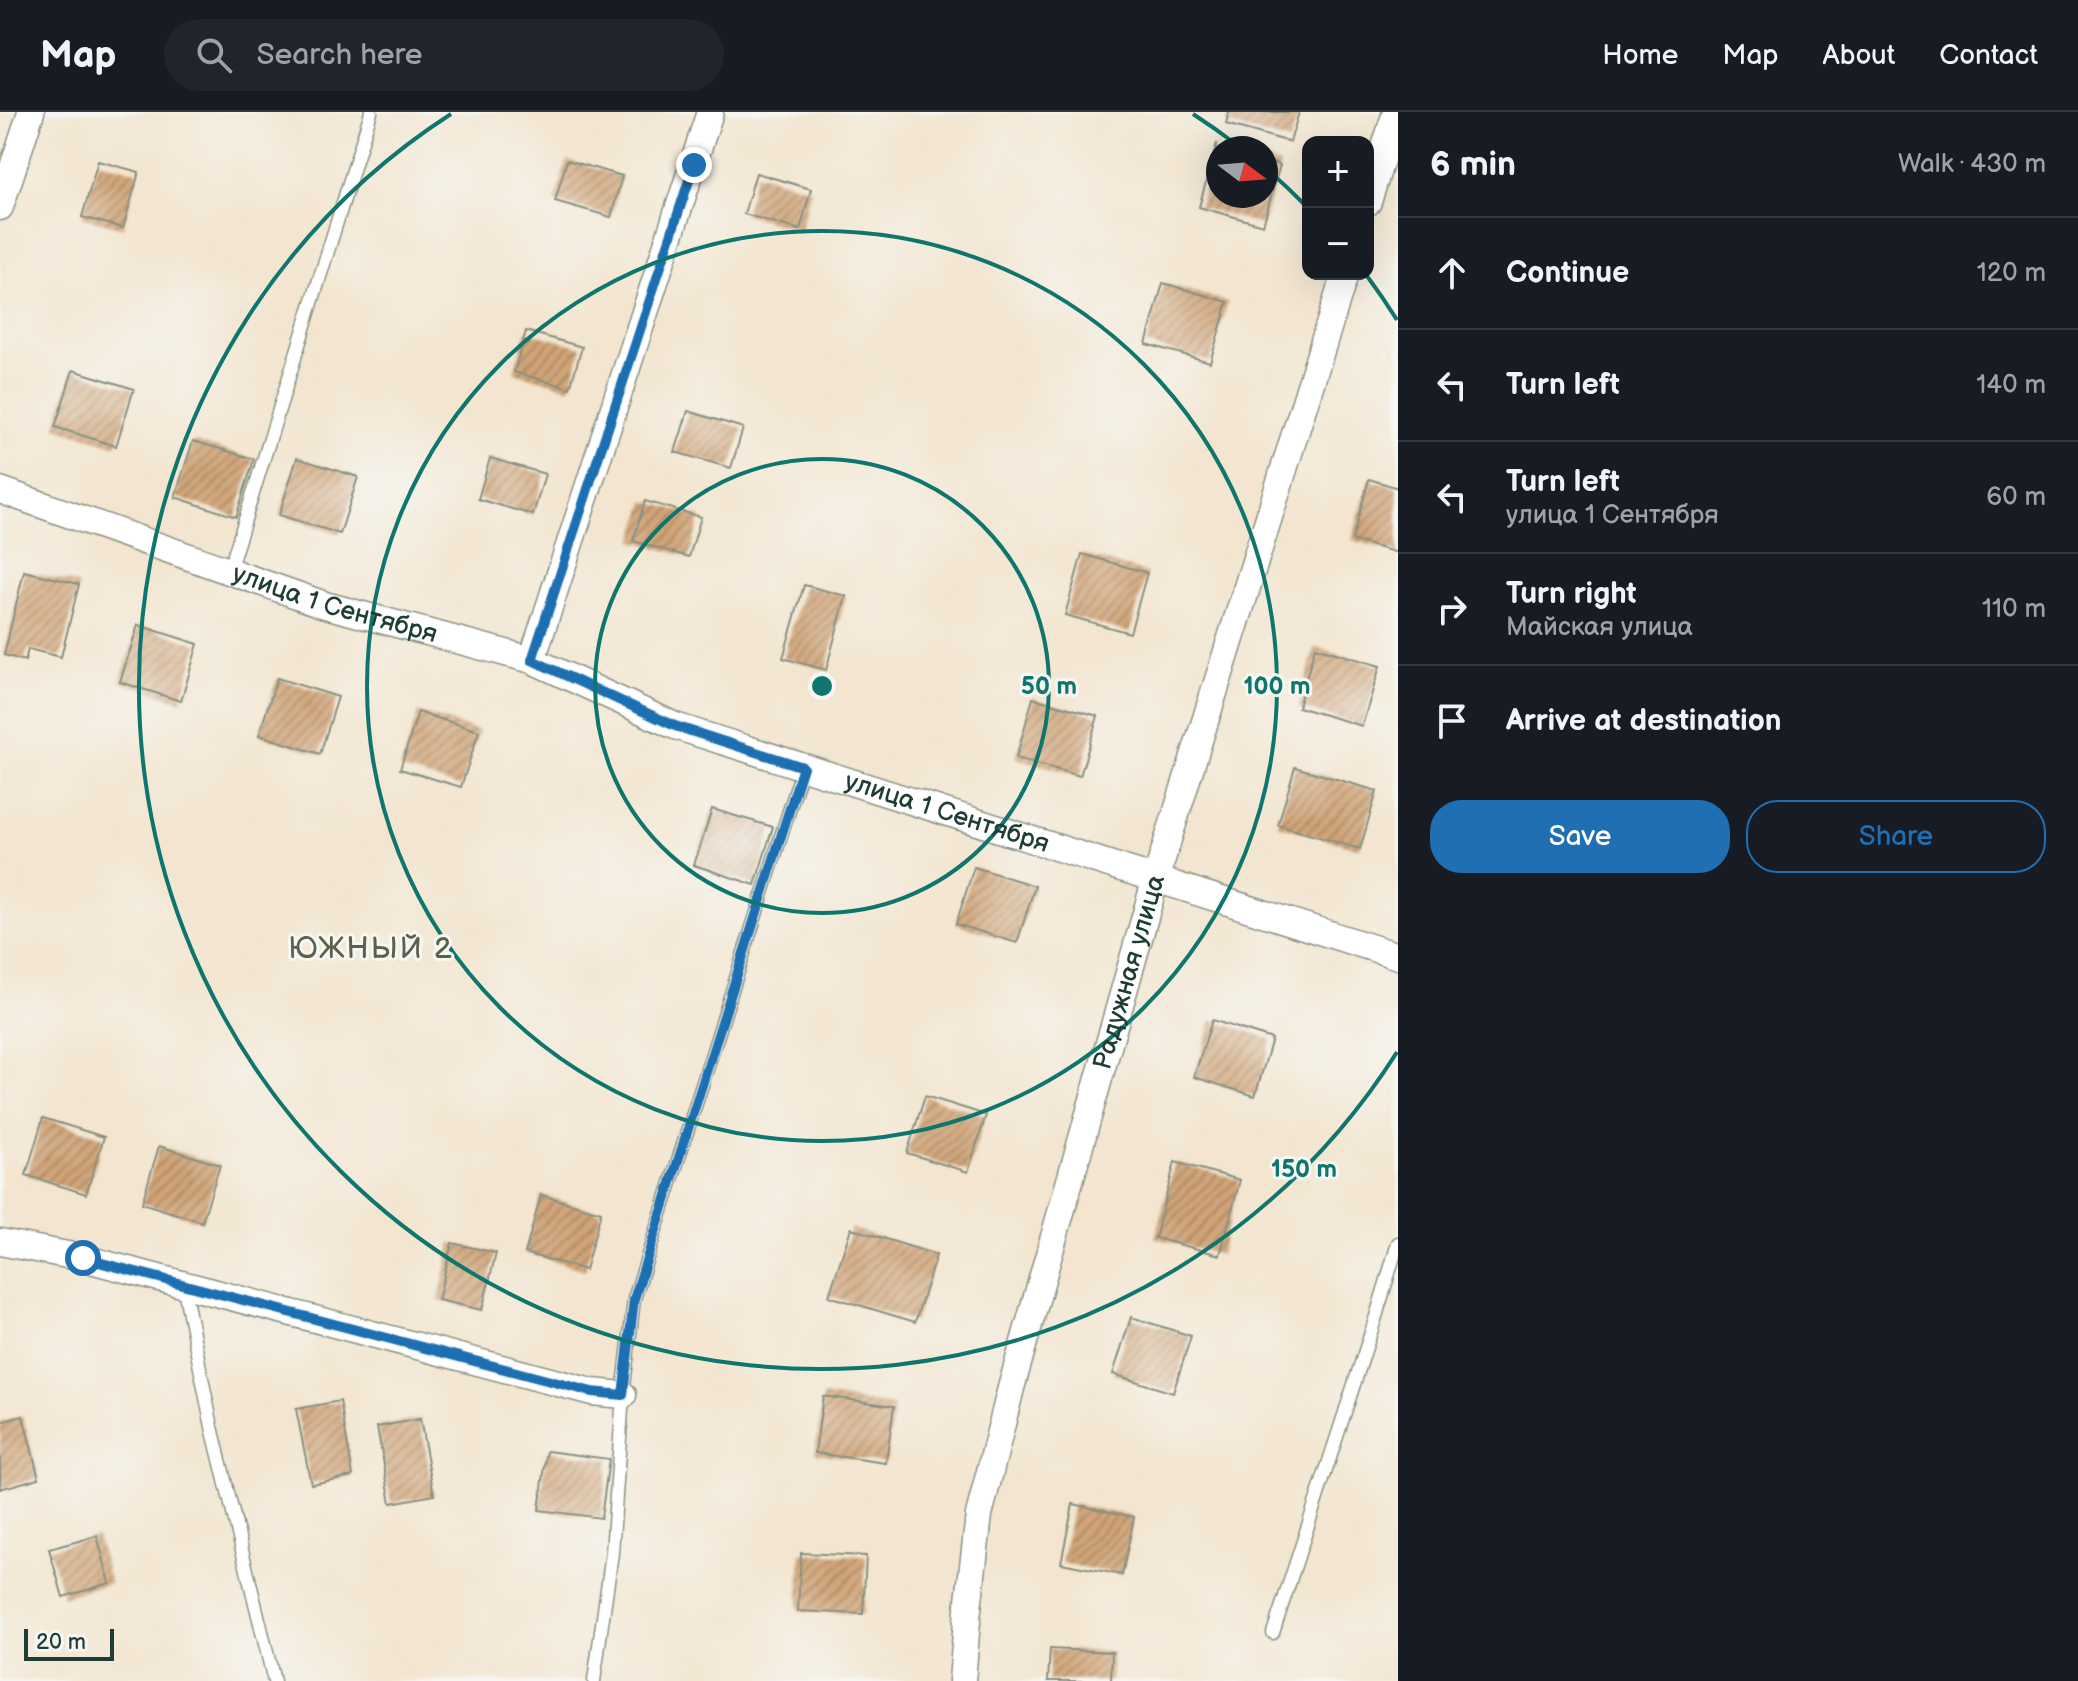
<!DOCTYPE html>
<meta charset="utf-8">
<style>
:root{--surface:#171b24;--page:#20242c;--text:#f1f3f6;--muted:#9ea1a6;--line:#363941;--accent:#1f6fb2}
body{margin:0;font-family:"Balsamiq Sans",sans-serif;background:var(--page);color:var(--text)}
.controls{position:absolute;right:24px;top:24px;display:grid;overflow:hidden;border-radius:16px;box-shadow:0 8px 32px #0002}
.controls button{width:72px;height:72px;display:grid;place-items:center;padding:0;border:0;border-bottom:2px solid var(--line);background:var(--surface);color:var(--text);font:40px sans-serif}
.compass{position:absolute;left:1206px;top:24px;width:72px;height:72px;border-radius:50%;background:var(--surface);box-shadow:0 8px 32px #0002;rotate:106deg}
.scale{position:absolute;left:24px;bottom:20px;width:90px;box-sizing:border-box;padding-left:8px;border:4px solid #1f3d34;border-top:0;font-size:22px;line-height:28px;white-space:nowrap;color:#1f3d34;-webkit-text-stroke:6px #f6f6f2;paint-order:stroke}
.stop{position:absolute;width:24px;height:24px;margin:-18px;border:6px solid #1f6fb2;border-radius:50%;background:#fff}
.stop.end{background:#1f6fb2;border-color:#fff;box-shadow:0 2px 8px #0008}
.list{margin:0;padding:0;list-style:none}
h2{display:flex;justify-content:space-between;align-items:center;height:104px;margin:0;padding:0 32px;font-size:34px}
h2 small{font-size:26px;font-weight:400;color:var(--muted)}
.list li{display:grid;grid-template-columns:52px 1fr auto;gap:24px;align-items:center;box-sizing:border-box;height:112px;padding:0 32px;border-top:2px solid var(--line)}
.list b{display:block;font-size:30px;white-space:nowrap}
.list p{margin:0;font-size:26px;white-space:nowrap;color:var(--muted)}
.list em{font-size:26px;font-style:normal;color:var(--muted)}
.actions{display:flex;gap:16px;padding:24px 32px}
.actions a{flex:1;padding:18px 0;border:2px solid var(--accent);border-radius:32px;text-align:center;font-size:28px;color:var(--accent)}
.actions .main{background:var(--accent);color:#fff}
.icon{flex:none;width:44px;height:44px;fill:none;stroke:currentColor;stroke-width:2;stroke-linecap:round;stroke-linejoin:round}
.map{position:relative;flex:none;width:1398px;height:1569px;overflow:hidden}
header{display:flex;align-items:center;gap:48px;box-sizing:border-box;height:112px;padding:0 40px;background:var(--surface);border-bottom:2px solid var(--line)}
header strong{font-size:38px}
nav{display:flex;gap:44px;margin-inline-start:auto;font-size:28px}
.search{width:560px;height:72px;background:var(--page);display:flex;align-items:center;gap:20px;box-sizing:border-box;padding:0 28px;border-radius:44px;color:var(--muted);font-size:30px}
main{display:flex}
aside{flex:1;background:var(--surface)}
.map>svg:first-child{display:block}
.building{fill:url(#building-hatch)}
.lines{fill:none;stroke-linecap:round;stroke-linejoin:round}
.service-casing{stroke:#899182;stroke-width:15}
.minor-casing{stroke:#899182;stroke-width:29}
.service{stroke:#fff;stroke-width:12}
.minor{stroke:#fff;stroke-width:26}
.route{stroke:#1f6fb2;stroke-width:10}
.ring{fill:none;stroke:#0f766e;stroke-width:4}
.labels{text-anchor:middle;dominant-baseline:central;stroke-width:6;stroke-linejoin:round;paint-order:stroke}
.street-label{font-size:26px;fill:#1f3d34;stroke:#f6f6f2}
.quarter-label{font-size:30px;letter-spacing:2px;fill:#5d614c;stroke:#f6f6f2}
.centre{fill:#0f766e;stroke:#f6f6f2;stroke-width:4}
.ring-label{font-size:24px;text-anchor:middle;font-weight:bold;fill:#0f766e;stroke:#f6f6f2;stroke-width:6;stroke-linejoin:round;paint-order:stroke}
</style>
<header>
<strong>Map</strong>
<div class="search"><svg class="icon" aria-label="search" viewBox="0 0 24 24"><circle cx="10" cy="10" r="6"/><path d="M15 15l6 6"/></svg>Search here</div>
<nav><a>Home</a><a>Map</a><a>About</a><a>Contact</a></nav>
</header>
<main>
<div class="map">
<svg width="1398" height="1569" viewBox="0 0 1398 1569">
<defs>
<pattern id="building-hatch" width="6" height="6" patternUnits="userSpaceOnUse" patternTransform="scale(2)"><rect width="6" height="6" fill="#d1a478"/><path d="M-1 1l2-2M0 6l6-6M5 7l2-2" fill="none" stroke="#a98763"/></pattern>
</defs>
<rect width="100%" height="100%" fill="#f6f6f2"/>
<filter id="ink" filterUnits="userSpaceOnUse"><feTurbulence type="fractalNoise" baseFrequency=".0125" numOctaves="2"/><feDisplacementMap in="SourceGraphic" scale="16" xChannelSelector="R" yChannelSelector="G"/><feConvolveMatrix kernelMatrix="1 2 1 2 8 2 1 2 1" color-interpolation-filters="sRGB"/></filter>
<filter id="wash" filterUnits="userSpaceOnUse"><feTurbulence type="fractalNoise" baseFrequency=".006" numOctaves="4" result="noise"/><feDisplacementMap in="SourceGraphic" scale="32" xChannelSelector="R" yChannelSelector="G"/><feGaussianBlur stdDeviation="1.8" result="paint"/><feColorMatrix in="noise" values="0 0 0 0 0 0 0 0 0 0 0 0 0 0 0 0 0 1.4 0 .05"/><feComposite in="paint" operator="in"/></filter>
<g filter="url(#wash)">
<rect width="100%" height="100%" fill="#f3e5cf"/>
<g id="blocks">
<g class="building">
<polygon points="1229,0 1299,0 1290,30 1226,12"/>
<polygon points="1217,31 1218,84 1266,84 1266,48 1280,53 1263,113 1199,95"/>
<polygon points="567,48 622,64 611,105 555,89"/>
<polygon points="98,49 139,60 123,116 82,105"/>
<polygon points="756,61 811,77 800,118 744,102"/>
<polygon points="1163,171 1228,190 1210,250 1146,232"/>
<polygon points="526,219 582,235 570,276 514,260"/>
<polygon points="73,258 134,277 116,334 55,315"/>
<polygon points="688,299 743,316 731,356 675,340"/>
<polygon points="193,329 254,347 236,405 175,385"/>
<polygon points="297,346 358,365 340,422 279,403"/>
<polygon points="490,346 545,362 533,403 478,387"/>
<polygon points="1369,367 1398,376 1398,441 1352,428"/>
<polygon points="645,389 701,405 689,445 633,429"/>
<polygon points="1082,442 1147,461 1130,521 1065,503"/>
<polygon points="24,459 79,472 61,545 28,537 25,549 4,543"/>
<polygon points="804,473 846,484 826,558 783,546"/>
<polygon points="138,513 198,532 181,589 120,570"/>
<polygon points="1315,535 1380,554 1362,614 1298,595"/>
<polygon points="277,566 338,585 320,642 259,623"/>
<polygon points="1033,586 1098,604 1080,664 1016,646"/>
<polygon points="418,600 479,619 461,675 400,657"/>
<polygon points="1295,655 1377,679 1360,737 1278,713"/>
<polygon points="712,697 773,715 755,773 694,753"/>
<polygon points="974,755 1035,774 1017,831 956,812"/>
<polygon points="1212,908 1272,927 1255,984 1194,965"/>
<polygon points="925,984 986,1003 968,1060 907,1041"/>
<polygon points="43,1006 104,1025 86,1082 26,1063"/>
<polygon points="159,1034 220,1053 202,1110 142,1091"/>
<polygon points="1175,1050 1240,1068 1220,1143 1155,1126"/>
<polygon points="541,1083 601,1100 585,1158 525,1141"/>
<polygon points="851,1116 936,1143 915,1210 829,1184"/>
<polygon points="452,1131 496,1141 482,1198 438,1188"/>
<polygon points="1131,1205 1191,1224 1173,1281 1113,1262"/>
<polygon points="823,1284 894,1294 886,1351 815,1341"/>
<polygon points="340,1289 353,1364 311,1372 296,1297"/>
<polygon points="23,1304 39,1366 0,1377 0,1310"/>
<polygon points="420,1307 434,1383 391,1391 377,1315"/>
<polygon points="547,1339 609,1347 601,1406 539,1398"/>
<polygon points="1073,1392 1134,1405 1122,1463 1061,1451"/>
<polygon points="97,1424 110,1471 63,1485 49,1437"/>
<polygon points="801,1441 866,1444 863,1502 798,1499"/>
<polygon points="1050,1537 1112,1540 1111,1569 1048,1569"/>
</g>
</g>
</g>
<g filter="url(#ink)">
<use href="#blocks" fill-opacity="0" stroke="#899182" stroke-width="2"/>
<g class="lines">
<defs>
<g id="service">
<polyline points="229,459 371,0"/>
<polyline points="183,1172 212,1315 274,1569"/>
<polyline points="1273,1521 1374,1211 1398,1131"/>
<polyline points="594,1569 612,1441 623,1283 634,1187 803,655"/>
</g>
<g id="minor">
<polyline points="1368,90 1396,0"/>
<polyline points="0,95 31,0"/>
<path id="s1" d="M0 378 325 493 532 548 675 614 1398 844"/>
<polyline points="532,548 710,0"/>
<polyline points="0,1130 83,1146 592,1280 623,1283"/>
<path id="s2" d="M962 1569 968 1497 979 1403 1011 1276 1156 766 1345 162"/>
</g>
</defs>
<use href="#service" class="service-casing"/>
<use href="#minor" class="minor-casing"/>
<use href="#service" class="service"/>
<use href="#minor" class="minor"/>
</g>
</g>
<g class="lines" filter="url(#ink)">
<polyline class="route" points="83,1146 592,1280 623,1283 634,1187 803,655 675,614 532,548 694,53"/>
</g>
<g class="ring">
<circle cx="822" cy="574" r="227"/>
<circle cx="822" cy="574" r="455"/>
<path d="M1397 940A682 682 0 1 1 451 2M1193 2A682 682 0 0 1 1237 33M1269 59A682 682 0 0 1 1304 92M1367 164A682 682 0 0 1 1397 208"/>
</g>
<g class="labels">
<g class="street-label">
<text stroke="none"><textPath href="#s1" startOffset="354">улица 1 Сентября</textPath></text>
<text stroke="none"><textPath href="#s1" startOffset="1002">улица 1 Сентября</textPath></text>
<text stroke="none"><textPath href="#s2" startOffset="730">Радужная улица</textPath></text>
</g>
<g class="quarter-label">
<text x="371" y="837">ЮЖНЫЙ 2</text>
</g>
</g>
<circle cx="822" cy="574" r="12" class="centre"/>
<g class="ring-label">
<text x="1049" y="582">50 m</text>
<text x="1277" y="582">100 m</text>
<text x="1304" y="1065">150 m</text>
</g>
</svg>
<div class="controls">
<button>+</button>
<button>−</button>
</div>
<svg class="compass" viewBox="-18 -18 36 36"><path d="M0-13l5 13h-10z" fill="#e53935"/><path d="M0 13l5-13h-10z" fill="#9ea1a6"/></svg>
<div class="scale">20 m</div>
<div class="stop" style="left:83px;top:1146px"></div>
<div class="stop end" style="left:694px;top:53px"></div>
</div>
<aside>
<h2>6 min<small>Walk · 430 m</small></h2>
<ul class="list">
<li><svg class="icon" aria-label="ahead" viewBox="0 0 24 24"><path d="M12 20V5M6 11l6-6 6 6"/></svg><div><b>Continue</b></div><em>120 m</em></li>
<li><svg class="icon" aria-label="left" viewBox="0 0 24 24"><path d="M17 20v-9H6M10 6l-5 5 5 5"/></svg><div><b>Turn left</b></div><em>140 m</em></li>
<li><svg class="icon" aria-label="left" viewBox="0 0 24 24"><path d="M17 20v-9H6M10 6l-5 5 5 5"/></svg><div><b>Turn left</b><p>улица 1 Сентября</p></div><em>60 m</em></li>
<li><svg class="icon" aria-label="right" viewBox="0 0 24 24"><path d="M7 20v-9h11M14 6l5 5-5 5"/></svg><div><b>Turn right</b><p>Майская улица</p></div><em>110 m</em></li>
<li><svg class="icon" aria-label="arrive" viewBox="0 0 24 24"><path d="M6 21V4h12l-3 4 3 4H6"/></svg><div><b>Arrive at destination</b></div></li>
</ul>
<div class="actions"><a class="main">Save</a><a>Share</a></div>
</aside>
</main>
